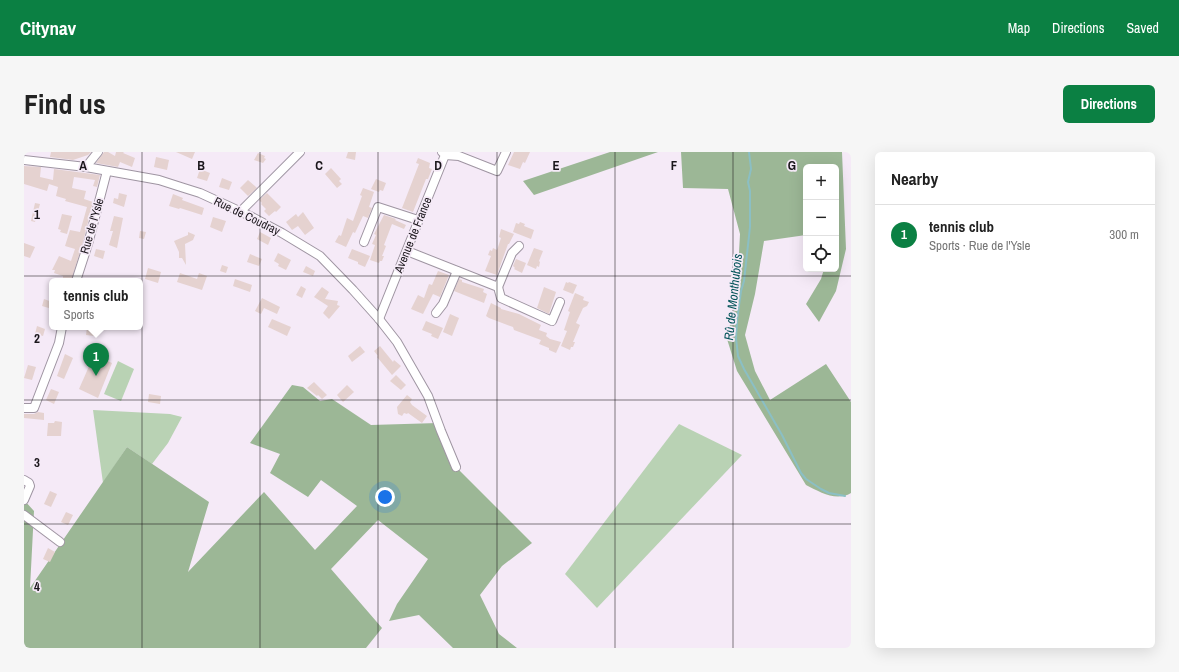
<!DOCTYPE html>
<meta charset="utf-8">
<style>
:root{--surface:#fff;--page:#f6f6f6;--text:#222;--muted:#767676;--line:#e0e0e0;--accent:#0b8043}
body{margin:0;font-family:"Archivo Narrow",sans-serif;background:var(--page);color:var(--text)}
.controls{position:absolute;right:12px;top:12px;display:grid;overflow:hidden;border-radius:6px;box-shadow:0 4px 16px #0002}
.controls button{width:36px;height:36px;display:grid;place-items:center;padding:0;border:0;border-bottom:1px solid var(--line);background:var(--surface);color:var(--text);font:20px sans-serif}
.you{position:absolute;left:361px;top:345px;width:14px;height:14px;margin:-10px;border:3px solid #fff;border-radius:50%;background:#1a73e8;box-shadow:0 0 0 6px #1a73e833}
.badge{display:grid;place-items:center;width:26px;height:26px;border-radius:50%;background:var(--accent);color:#fff;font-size:13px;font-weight:700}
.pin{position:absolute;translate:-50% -33px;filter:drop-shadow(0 1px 2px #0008)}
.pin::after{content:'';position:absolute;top:21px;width:14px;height:12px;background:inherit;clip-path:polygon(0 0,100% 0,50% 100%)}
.popup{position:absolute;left:25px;top:126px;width:94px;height:52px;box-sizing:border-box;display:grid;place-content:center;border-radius:6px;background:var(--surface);filter:drop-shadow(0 1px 3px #0005);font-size:13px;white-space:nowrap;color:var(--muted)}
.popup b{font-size:15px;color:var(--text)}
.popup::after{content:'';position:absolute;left:50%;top:100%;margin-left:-8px;border:8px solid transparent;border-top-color:var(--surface)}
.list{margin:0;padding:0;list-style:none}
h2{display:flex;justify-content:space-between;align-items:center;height:52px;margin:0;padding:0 16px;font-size:17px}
h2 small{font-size:13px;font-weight:400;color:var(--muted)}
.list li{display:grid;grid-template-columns:26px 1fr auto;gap:12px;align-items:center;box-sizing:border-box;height:60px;padding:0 16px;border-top:1px solid var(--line)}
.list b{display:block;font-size:15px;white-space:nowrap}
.list p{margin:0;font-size:13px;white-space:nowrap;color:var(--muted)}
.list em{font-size:13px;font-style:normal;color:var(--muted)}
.icon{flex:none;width:22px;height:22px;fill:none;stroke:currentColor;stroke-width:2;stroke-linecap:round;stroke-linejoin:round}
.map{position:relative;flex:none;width:827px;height:496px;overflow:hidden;border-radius:6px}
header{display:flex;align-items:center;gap:24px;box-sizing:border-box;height:56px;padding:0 20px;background:var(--accent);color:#fff}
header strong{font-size:19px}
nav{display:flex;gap:22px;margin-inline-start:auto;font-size:14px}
.intro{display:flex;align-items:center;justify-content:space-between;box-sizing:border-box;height:96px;padding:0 24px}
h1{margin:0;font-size:28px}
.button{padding:10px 18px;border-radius:6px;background:var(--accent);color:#fff;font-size:14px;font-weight:700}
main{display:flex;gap:24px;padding:0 24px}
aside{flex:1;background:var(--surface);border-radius:6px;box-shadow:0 4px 16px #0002}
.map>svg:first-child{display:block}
.green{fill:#b9d2b4}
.forest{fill:#9cb796}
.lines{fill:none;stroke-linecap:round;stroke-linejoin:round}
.stream{stroke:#8bbfc4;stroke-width:2}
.building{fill:#e5d2d0}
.minor-casing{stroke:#9f95a2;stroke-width:10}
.minor{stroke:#fff;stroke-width:8}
.grid{fill:none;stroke:#1a161b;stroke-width:1;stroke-opacity:0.55}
.labels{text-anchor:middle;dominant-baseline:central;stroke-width:3.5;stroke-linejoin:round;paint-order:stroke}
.street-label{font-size:12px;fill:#1a161b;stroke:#f5eaf7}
.water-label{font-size:13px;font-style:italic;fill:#035459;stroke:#f5eaf7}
.grid-label{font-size:13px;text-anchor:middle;font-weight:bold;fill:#1a161b;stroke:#f5eaf7;stroke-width:3.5;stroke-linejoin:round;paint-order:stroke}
</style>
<header>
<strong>Citynav</strong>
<nav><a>Map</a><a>Directions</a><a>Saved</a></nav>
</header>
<div class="intro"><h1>Find us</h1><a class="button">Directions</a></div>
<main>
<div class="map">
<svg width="827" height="496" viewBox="0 0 827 496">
<rect width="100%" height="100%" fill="#f5eaf7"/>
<g class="green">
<polygon points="94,209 110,217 97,249 80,242"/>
<polygon points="69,258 146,262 158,265 144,291 128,312 103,295 79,331"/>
<polygon points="655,272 718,303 573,456 541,422"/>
</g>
<g class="forest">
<polygon points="586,0 634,0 510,43 499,29"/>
<path d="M657 0H818L822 97 812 139 795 170 782 152 797 127 800 117H812V15H782V83L740 89 731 142 721 183 731 219 746 248 802 212 827 250V341C812 350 796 340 782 333L713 219 703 187 713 138 716 82 704 37 659 36Z"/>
<polygon points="268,233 279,235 296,249 308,247 347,273 414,271 432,315 508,391 478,414 456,443 475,482 493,496 429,496 395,463 365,469 373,452 404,407 354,368 307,417 358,476 342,496 0,496 0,348 10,359 6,436 103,295 185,350 164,420 240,340 291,398 333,354 297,328 284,345 246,321 256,302 226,291"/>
</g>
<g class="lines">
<polyline class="stream" points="725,0 727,17 724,30 726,39 726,75 720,129 717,139 713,168 712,186 714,204 720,217 758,283 777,321 782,327 797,337 805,341 821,344"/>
</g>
<g class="building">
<polygon points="27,0 67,0 64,3 49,8 26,5"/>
<polygon points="80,0 84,0 91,4 92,0 100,0 99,1 111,6 108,15 96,10 94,15 72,11"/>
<polygon points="152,0 171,0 168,7"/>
<polygon points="324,0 332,0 331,8 322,6"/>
<polygon points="490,0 506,0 501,11 499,10 496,17 484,13"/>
<polygon points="234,1 241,4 240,6 242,7 239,11 230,8"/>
<polygon points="132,5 145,8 143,18 130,15"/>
<polygon points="394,6 406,11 405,16 408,17 404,27 402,27 389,60 378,56 395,12 392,11"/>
<polygon points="0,14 17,15 16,25 29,28 30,17 76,23 73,35 69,34 71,28 50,25 48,36 62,39 60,47 69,50 59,90 47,129 39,129 39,124 30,121 31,118 28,118 35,104 47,109 51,97 41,94 46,78 56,80 63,55 41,49 42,47 32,44 34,35 25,32 23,39 0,32"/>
<polygon points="307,16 317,27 315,29 318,32 313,36 301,22"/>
<polygon points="176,17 186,21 183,29 173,26"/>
<polygon points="198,26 208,30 205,38 195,35"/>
<polygon points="352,27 362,31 359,39 356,38 355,40 347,37"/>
<polygon points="224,28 233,36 224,44 216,36"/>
<polygon points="339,36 350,40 345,55 348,56 344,66 339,64 331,81 329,80 322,95 311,90 315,83 317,84 323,66 329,69 338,44 336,43"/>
<polygon points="95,41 103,43 100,55 89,51 90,46 94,47"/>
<polygon points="243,41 257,55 252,60 251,59 245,64 240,59 242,57 237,52 238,51 235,48"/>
<polygon points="149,42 159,46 158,48 180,56 178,63 156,56 155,57 145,54"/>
<polygon points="11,51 16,52 11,70 7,69"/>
<polygon points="279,60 290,76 281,83 274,74 268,78 262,70 272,62 274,65"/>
<polygon points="38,62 48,64 43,82 36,80 37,78 34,77"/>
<polygon points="360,63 372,67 371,68 382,73 380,77 368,72 360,93 362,94 358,104 360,104 358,109 356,109 355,111 346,108 351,93 348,92 352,83 350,82"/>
<polygon points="90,64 99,66 93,96 85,93 89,79 86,79"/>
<polygon points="189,65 202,69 198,80 186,75"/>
<polygon points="496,70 501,72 500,74 510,78 507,87 489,80 492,71 495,72"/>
<polygon points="477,77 490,82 485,92 484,92 473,123 461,119 467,104 464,103 466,98 468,99 469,96 473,98 477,86 475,85"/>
<polygon points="116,79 122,80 120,87 115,86"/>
<polygon points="164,80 171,83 169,88 161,92 162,113 158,106 155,106 155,100 150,89 164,83"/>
<polygon points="236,80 247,86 244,93 233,87"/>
<polygon points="0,91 11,95 6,106 0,104"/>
<polygon points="510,96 519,99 515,109 516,110 515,115 513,114 512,117 503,113"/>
<polygon points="72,97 81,99 79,107 70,104"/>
<polygon points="328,97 346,104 341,115 334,112 334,110 324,106"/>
<polygon points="254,101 267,108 262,118 254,114 255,112 250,109"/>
<polygon points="226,102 238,107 235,114 223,110"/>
<polygon points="492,107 502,111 498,121 490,117 491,116 489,114"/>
<polygon points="198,113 204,115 202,121 196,119"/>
<polygon points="282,114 291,119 289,124 279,120"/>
<polygon points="124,116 137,120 134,131 121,127"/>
<polygon points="414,119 425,123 416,145 409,142 399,162 387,157 394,143 400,146 405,132 408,133"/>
<polygon points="156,121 173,127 175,121 183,124 178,138 153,130"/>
<polygon points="211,127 228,133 226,140 209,134"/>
<polygon points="435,127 438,128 438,130 460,137 459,140 463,142 460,151 430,139"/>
<polygon points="542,130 544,131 545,130 553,133 549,142 539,138"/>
<polygon points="277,134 282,137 278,146 272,143"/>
<polygon points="298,135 305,140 301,147 314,149 313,153 316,154 305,167 299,161 304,154 290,145"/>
<polygon points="520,135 532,140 525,162 513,156"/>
<polygon points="551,141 560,145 559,148 565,150 563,154 559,156 552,171 556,173 549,190 551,190 549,195 547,195 546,198 537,194 543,179 540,178 546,160 544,159"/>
<polygon points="238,146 256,155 253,162 240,156 237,162 231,159"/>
<polygon points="20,147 28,150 28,157 18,154"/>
<polygon points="467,151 477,156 477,157 495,162 517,173 515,178 523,181 522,184 526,187 537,190 532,201 525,198 525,196 515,192 517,188 490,178 489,175 465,166 462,164"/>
<polygon points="426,162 435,166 428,184 419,180"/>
<polygon points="248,167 267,175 263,184 244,175"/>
<polygon points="402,169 419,176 414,187 407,184 408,182 398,178"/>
<polygon points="13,174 21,177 19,184 11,182"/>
<polygon points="63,175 73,175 70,184 62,183"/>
<polygon points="336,194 341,200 328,210 324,204"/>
<polygon points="356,194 369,210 370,208 377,214 368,223 353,205 354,204 350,199"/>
<polygon points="41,202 49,206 40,227 33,224"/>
<polygon points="70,203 88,211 74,246 55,237"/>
<polygon points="4,213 12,215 8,228 0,226"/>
<polygon points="372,223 382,233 377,238 366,229"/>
<polygon points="290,230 303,243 298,247 294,243 293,244 283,236"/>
<polygon points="323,233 330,240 319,250 313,243"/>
<polygon points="27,237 35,240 30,252 22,248"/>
<polygon points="125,242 137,244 136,252 124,250"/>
<polygon points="383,243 388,247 386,250 388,253 403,264 398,271 384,261 383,262 380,261 378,264 374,262 373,255"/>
<polygon points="14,260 20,261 20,268 0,266 0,262 10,262"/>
<polygon points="31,269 38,270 37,284 23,284 24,271 30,271"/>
<polygon points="26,339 33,342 27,355 20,352"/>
<polygon points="42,360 49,363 44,373 37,370"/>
<polygon points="24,396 31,400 26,410 19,407"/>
</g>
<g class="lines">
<defs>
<g id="minor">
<polyline points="421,3 435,4 473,19 482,0"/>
<polyline points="0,8 62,15 135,28 160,36 176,41 226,64 258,81 296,104 329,138 355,167 373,190 404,244 417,279 432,315"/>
<polyline points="62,15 74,0"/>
<polyline points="216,60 276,0"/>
<polyline points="340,90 354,55 394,68"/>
<polyline points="383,99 474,135 477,146 528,169 536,150"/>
<polyline points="52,129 64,92 83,19"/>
<polyline points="474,135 488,101 495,94"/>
<polyline points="412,161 419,152 433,119"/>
<polyline points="355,167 421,3 418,0"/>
<polyline points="0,256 10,256 35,191 38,175"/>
<polyline points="0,328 5,331 6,334 0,348"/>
<polyline points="0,363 36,390"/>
</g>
</defs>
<use href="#minor" class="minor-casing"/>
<use href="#minor" class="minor"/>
</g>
<path class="grid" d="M118 0V496M236 0V496M354 0V496M473 0V496M591 0V496M709 0V496M0 124H827M0 248H827M0 372H827"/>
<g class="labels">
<g class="street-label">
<text transform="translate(223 64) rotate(26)">Rue de Coudray</text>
<text transform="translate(68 74) rotate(-74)">Rue de l'Ysle</text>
<text transform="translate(389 83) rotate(-68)">Avenue de France</text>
</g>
<g class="water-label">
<text transform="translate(709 145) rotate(-84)">Rû de Monthubois</text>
</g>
</g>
<g class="grid-label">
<text x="59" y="18">A</text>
<text x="177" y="18">B</text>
<text x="295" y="18">C</text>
<text x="414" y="18">D</text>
<text x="532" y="18">E</text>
<text x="650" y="18">F</text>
<text x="768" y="18">G</text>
<text x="13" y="67">1</text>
<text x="13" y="191">2</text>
<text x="13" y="315">3</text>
<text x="13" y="439">4</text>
</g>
</svg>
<div class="controls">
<button>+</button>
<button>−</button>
<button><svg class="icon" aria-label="locate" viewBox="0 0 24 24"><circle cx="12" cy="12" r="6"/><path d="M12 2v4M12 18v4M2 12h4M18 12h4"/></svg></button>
</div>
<div class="you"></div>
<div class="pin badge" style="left:72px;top:224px">1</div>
<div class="popup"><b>tennis club</b>Sports</div>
</div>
<aside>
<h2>Nearby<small></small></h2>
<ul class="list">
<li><span class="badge">1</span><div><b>tennis club</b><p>Sports · Rue de l'Ysle</p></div><em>300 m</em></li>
</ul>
</aside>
</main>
